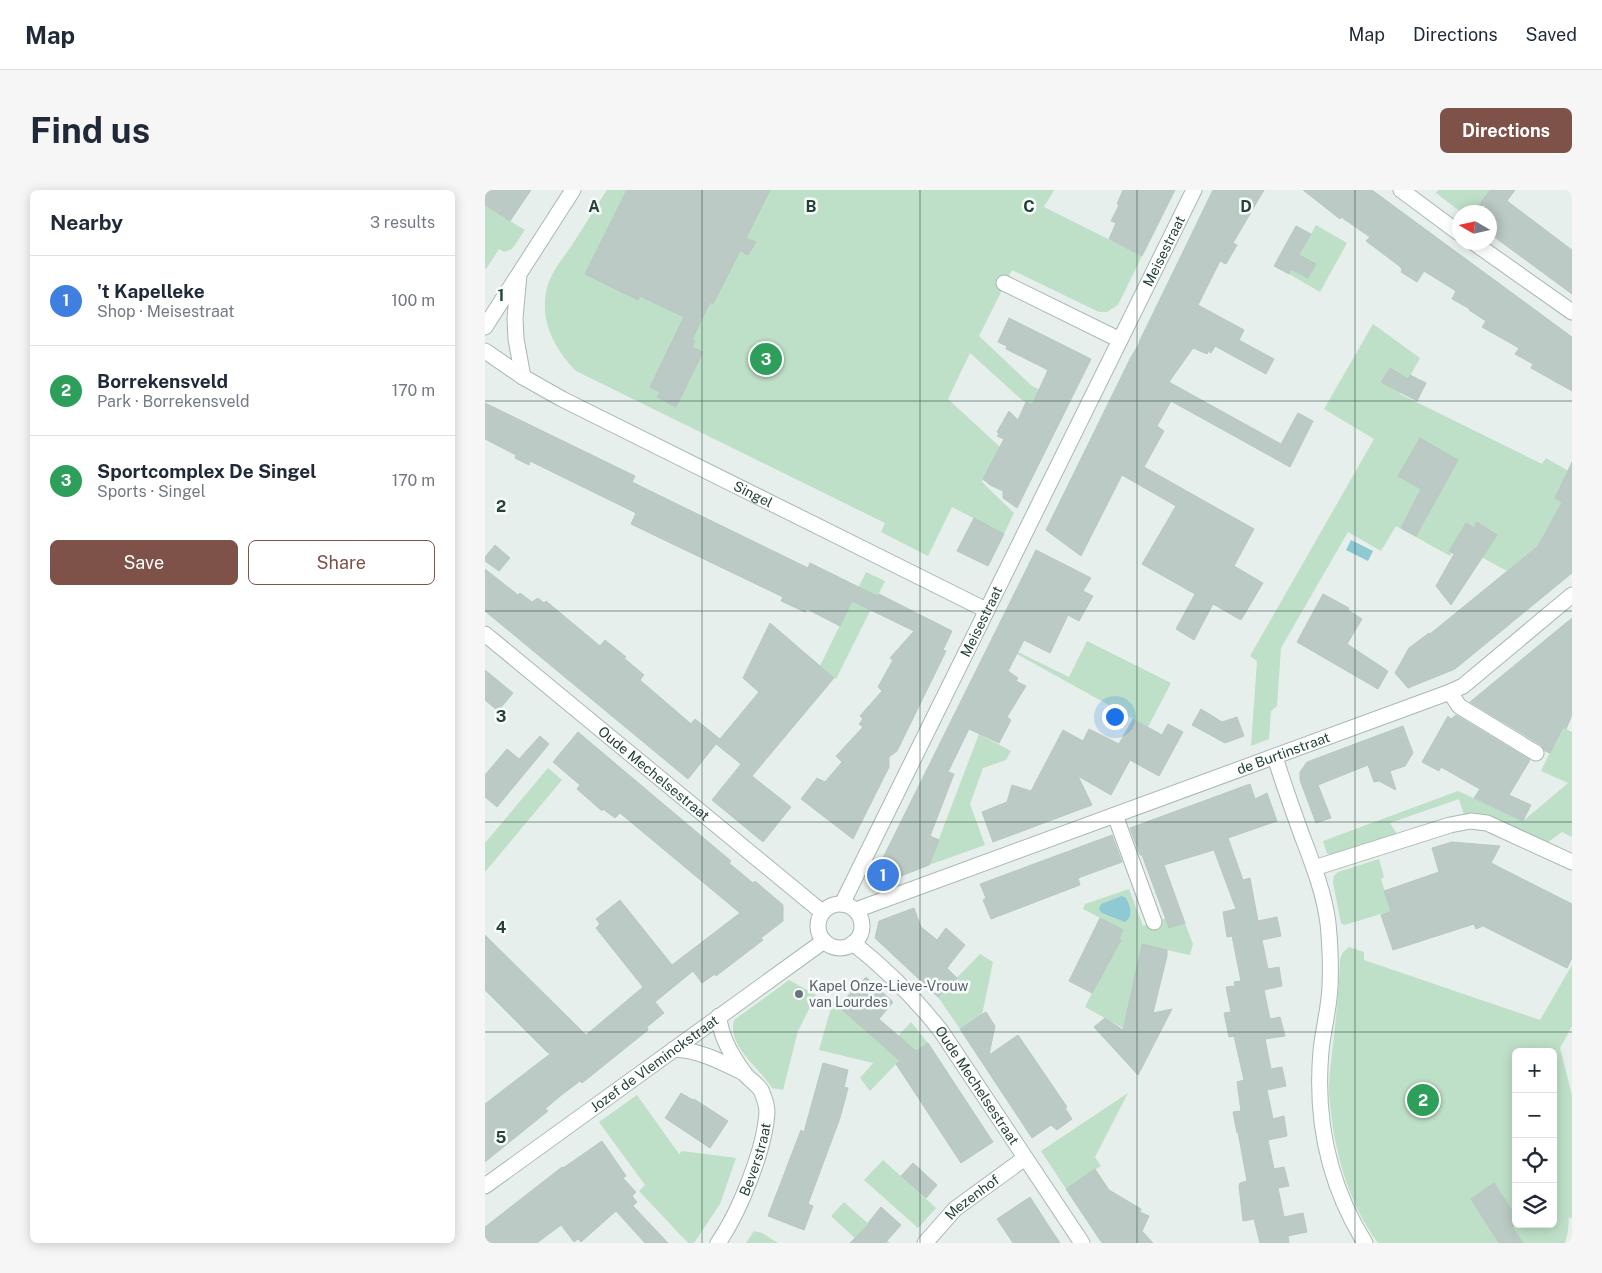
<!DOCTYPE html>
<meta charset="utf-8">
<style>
:root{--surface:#fff;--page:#f6f6f7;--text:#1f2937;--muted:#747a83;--line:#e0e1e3;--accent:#7f5249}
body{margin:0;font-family:"Public Sans",sans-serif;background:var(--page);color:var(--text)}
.controls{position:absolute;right:15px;bottom:15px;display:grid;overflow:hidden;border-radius:8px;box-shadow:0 2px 12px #0003}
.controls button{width:45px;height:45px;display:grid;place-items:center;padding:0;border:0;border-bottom:1px solid var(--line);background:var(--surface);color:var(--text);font:25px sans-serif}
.compass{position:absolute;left:967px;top:15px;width:45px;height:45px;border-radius:50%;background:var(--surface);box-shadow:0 2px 12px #0003;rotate:279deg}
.you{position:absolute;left:629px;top:526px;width:18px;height:18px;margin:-12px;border:4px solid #fff;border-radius:50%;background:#1a73e8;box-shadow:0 0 0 8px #1a73e833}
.badge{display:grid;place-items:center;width:32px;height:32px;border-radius:50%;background:var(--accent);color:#fff;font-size:16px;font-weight:700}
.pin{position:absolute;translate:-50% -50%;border:2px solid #fff;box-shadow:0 1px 5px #0006}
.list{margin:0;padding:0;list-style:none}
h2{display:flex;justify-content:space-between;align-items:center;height:65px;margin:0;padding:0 20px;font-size:21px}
h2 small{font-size:16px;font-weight:400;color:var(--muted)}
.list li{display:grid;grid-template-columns:32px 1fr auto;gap:15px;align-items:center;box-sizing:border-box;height:90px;padding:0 20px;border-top:1px solid var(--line)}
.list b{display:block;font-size:19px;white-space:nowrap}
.list p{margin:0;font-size:16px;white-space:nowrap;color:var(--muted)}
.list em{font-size:16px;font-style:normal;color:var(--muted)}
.actions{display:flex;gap:10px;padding:15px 20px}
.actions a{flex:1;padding:11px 0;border:1px solid var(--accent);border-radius:8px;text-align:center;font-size:18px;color:var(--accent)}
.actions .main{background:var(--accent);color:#fff}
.icon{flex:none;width:28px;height:28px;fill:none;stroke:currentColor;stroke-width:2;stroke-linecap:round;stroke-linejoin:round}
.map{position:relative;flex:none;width:1087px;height:1053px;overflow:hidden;border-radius:8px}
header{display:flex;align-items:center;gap:30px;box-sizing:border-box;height:70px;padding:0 25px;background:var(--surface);border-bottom:1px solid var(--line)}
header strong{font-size:24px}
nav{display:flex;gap:28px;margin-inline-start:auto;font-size:18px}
.intro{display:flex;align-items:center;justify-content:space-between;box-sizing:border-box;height:120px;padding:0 30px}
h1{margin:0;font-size:35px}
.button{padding:12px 22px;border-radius:8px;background:var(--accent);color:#fff;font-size:18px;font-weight:700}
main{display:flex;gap:30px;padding:0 30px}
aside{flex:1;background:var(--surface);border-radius:8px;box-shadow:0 2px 12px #0003}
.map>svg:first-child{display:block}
.green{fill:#bfe0c8;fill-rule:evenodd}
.water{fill:#8ec9d4}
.building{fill:#bbcac4;stroke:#b8c9c2}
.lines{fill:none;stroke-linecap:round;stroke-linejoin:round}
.minor-casing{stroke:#a8b8b2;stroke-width:17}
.minor{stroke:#fff;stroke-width:15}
.grid{fill:none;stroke:#24423a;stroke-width:1;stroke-opacity:0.55}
.worship-dot{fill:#6b7280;stroke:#f7fbf9;stroke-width:2}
.labels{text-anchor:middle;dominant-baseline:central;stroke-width:5;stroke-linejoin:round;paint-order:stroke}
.street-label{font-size:14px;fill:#24423a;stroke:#f7fbf9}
.worship-label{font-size:14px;fill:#5b616d;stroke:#f7fbf9;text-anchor:start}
.grid-label{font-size:16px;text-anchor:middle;font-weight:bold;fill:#24423a;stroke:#f7fbf9;stroke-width:5;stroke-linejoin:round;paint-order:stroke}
</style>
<header>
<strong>Map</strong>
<nav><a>Map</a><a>Directions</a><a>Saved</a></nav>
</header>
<div class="intro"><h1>Find us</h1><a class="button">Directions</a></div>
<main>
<aside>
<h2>Nearby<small>3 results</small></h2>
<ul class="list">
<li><span class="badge" style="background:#3f7fe0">1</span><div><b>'t Kapelleke</b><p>Shop · Meisestraat</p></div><em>100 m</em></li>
<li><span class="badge" style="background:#2e9e5b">2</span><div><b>Borrekensveld</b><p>Park · Borrekensveld</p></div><em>170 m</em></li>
<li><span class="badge" style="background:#2e9e5b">3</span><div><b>Sportcomplex De Singel</b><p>Sports · Singel</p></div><em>170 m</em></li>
</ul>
<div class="actions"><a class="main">Save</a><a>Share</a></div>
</aside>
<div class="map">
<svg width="1087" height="1053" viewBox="0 0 1087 1053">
<rect width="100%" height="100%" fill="#e6efeb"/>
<g class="green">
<path d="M122 0H569L559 17 657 66 633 115 622 122H614L527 80 494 146 547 196 583 214 576 230 537 210 485 163 463 209 515 257 497 292 529 323 519 344 467 317 443 366 396 342 400 333 91 181C69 158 54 130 62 98 66 82 78 68 87 55 99 36 110 18 122 0Z"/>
<polygon points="953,0 1005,0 989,22 976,22 951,3"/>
<polygon points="0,15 40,40 27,59 19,62 14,59 1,79 0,78"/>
<polygon points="831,35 862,53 835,102 804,84"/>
<polygon points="888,134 935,168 915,204 1057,274 1061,268 1087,283 1087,294 1057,348 1060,350 1022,381 972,354 965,366 911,336 896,361 863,342 796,458 792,516 786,521 784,549 766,556 772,471 765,466 889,249 839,219"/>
<polygon points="381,382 400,391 351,489 335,476"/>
<polygon points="602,451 686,493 663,537 532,464 533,462 584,487"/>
<polygon points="1047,523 1087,542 1087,647 1077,642 1062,653 979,625 974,609 905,633 912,644 846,664 842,664 838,651 973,601 1038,631 1083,593 1056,581 1071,550"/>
<polygon points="494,544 526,561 521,570 498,578 485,614 500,655 444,675"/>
<polygon points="63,578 77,590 0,682 0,653"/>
<polygon points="894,669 899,687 896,689 906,721 859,735 856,733 848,693 849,686 853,682"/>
<polygon points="644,699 658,736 681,728 684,738 700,733 708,754 705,765 658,755 638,838 600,817 638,740 598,719 600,714"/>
<path d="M864 757 879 762V770L1055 830 1087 775V836L1075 858 1087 905V1029L1084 1027 1083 1041 1080 1053H893C863 1012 850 964 845 914 842 892 847 868 849 845 852 820 854 795 855 769L858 762ZM1031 862H1068V1034H1031Z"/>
<polygon points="495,764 508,772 497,825 475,839 453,807"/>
<path d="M304 790 331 805 313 841 298 900 287 898C274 877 242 856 249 830Z"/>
<polygon points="348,811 401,859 426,832 443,853 411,874 385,901 375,888 388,873 334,860"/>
<polygon points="643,903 610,967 616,976 581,999 556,961"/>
<polygon points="152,905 194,964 197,961 251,968 235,1014 209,1053 203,1053 154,1001 160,995 114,932"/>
<polygon points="398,970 451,1018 433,1038 379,990"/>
<polygon points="359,1012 405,1053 375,1053 346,1026"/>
<polygon points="269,1041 277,1043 293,1053 261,1053"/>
</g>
<g class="water">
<polygon points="866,350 888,361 883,371 861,360"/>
<path d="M637 706 641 708C645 716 649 726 640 732L617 723 614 719 616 714Z"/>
</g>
<g class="building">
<polygon points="0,0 46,0 25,31 0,15"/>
<polygon points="142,0 285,0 261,48 271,52 263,65 255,61 228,114 225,112 207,150 210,151 207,157 218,162 191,217 172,207 175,202 165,197 199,127 155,106 153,110 100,84"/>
<polygon points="638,0 690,0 657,66 624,49 631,33 626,31 634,15 632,14"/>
<polygon points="728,0 779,0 748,53 752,55 741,74 735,71 713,115 759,140 754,150 789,169 781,184 730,156 726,163 723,161 722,164 708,158 684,192 796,254 813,223 828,231 805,277 686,211 672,236 679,241 659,277 769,339 749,376 778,393 756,430 728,414 709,450 691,439 710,404 657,374 691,316 637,285 596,366 561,340 645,169 655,152 654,152 661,138"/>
<polygon points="818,0 887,0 1087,147 1087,201 1046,178 1048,174 1030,164 1034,158 997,137 1001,131 984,120 985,119 967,109 971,101 939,81 932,92 916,82 917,79 913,75 881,51 885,47 856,27 855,29"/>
<polygon points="1005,0 1030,0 1022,11 1087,60 1087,104 1004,43 1004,22 989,22"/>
<polygon points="811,36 826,44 814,65 831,74 823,88 806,79 804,84 789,76"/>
<polygon points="524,128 606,169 532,318 518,308 518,301 505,295 498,289 519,249 512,246 514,244 512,242 524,221 533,230 541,212 547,215 563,180 521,159 522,156 513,152"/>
<polygon points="905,178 923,189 925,185 941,193 932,211 896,192"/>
<polygon points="0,213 150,286 147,292 323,378 325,373 392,406 394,404 467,441 458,460 461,461 412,561 404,567 404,577 368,649 316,609 332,588 340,592 357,572 351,566 378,537 374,534 378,529 375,526 397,501 393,497 408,470 405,468 429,441 367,411 355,436 322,419 320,422 296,411 298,407 146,334 151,323 45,271 44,275 30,268 31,265 0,249"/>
<polygon points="935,248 973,270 931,346 916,338 936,299 913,286"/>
<polygon points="1087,272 1087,383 970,479 923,498 910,483 924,458 944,443 945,444 1053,356 1077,312 1070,308"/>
<polygon points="489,328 519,344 503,376 472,361"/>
<polygon points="992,332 1012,345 966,415 951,396 969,364 964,361 981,333 989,338"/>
<polygon points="10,355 25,368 14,381 0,371 0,367"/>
<polygon points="551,360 606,388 598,401 608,406 594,431 583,425 565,463 539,450 523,481 533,488 531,491 541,496 522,527 526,530 514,553 484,539 463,582 469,584 445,646 454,650 444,675 398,693 390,684"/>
<polygon points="0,379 33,405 35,403 47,412 53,408 59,413 61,411 115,456 120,450 141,467 139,468 159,485 155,490 206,534 210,529 235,549 274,502 258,488 285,433 349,488 267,586 306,617 278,652 227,610 256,574 231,554 203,589 0,421"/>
<polygon points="838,404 864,418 863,420 877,429 862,454 903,481 893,499 812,452"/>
<polygon points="1087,428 1087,525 1081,539 1078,537 1065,563 1060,561 1056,555 985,512"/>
<polygon points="0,480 28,503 13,521 0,510"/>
<polygon points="716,519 737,532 752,527 759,546 740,553 707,535"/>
<polygon points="971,525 1045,570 1024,605 1046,615 1038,631 989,608 995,599 956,577 954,581 937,572 963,526 966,529"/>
<polygon points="648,529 677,545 683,534 698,542 674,586 645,570 626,605 593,586 607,615 508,652 497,622 522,612 527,595 546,601 578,540 598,551 604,539 634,554"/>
<polygon points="918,536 928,563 920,576 905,581 911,600 894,591 889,592 883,575 833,595 846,628 831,633 815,590 815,582 822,572"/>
<polygon points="93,542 246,671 244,673 268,693 270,691 298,715 298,731 276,748 278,750 231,786 230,784 217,793 208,781 170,812 179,823 162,837 163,840 97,893 95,891 74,907 60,919 63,921 0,972 0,914 65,864 65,862 63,863 0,800 0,745 101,845 158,797 111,738 115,734 111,729 135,710 187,775 255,723 135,623 130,628 118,619 117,621 92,599 95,595 68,572"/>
<polygon points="55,546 64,554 12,617 0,607 0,585 22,559 34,569"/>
<polygon points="765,594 770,609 782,603 792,631 743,648 758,690 765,688 773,731 792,727 796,746 777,750 783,779 794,777 797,796 779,800 785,829 795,827 800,846 780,849 786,879 797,877 801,896 782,900 788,929 799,926 802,946 783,950 789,979 799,977 804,996 793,998 799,1027 818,1023 822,1042 803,1046 804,1053 775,1053 769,1029 758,1031 754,996 755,993 762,991 753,942 752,943 748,922 756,921 752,892 759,890 749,846 744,847 739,823 746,822 741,797 750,796 749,792 756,791 747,746 742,747 738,722 751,719 729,660 679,675 700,733 684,738 657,665 655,665 645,638"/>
<polygon points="627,645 637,672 593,688 595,695 506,729 498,710 501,708 495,694"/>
<polygon points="967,652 1015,656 1006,673 1087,714 1087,768 1082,778 998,736 991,739 989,734 908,760 896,725 906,721 899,701 954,682 947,658"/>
<polygon points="429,718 436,737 452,750 461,738 480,755 462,778 472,788 453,807 390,748 394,731"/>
<polygon points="615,728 638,740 634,749 636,750 607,803 584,791"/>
<polygon points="657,754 682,760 682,766 668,823 687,819 653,885 609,837 620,828 638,840"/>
<polygon points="381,787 408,812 394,829 431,861 443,853 508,952 476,973 411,874 415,871 353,816"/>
<polygon points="501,822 510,836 504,865 533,845 582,917 580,918 587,929 572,940 566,935 547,948 475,839"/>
<polygon points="338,873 363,880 359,897 363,898 355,928 323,1014 328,1016 319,1040 283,1026 316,940 319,942"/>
<polygon points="196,903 208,910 209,909 243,931 225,958 180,928"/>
<polygon points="117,951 141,986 138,988 151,1002 147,1006 152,1012 148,1016 183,1053 160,1053 131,1021 96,1052 93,1049 89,1052 76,1035 52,1053 0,1053 0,1037 77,977 78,978"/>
<polygon points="428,973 452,995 441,1008 416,986"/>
<polygon points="610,979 624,1000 656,1019 655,1022 664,1026 657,1041 668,1053 617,1053 581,999"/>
<polygon points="1009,993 1031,1027 1031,1034 1027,1037 1038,1053 1014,1053 986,1009"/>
<polygon points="545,1007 565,1038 575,1053 528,1053 512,1029"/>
<polygon points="396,1017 416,1035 400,1053 365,1053 384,1034 383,1033"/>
</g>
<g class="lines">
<defs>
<g id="minor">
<path id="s1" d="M88 0 34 84 30 128 31 149 38 187 77 209 501 420"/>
<polyline points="916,0 974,43"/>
<polyline points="988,52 1087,122"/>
<polyline points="519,93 635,150"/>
<polyline points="0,137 32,87"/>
<polyline points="0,161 38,187"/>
<path id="s2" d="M0 444 337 722"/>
<polyline points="965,502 974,516 1051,563"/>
<path d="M790 567C798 593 807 618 816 643 827 672 839 702 843 733 845 754 846 776 845 797 844 819 838 840 836 861 830 929 844 995 880 1053"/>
<polyline points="630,625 669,732"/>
<polyline points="829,678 965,635 986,631 1002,633 1087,672"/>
<path id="s3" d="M357 714 709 0"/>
<circle cx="355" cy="736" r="22"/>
<path id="s4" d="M371 720 965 502 978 496 1087 405"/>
<path id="s5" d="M368 753C401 779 430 808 456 841L597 1053"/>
<path d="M189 859C214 860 237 872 259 883"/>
<path id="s6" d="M0 996 339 751"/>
<path id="s7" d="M233 1053C254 1023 280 959 282 922 282 915 279 907 276 900 272 894 265 890 260 884 248 868 235 846 234 826"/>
<path id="s8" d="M440 1053 470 1019 540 968"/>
</g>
</defs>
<use href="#minor" class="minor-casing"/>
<use href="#minor" class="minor"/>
</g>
<path class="grid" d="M217 0V1053M435 0V1053M652 0V1053M870 0V1053M0 211H1087M0 421H1087M0 632H1087M0 842H1087"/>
<circle class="worship-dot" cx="314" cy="804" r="5"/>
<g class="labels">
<g class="street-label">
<text stroke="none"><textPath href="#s3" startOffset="728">Meisestraat</textPath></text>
<text stroke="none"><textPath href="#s1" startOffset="462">Singel</textPath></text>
<text stroke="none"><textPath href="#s3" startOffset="315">Meisestraat</textPath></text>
<text stroke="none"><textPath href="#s4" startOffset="455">de Burtinstraat</textPath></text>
<text stroke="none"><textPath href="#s2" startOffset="219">Oude Mechelsestraat</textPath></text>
<text stroke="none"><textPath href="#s6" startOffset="209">Jozef de Vleminckstraat</textPath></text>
<text stroke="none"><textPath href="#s5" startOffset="190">Oude Mechelsestraat</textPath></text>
<text stroke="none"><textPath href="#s7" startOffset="92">Beverstraat</textPath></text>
<text stroke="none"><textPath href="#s8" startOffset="66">Mezenhof</textPath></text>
</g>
<g class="worship-label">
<text x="324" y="796">Kapel Onze-Lieve-Vrouw<tspan x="324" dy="16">van Lourdes</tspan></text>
</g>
</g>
<g class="grid-label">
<text x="109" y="22">A</text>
<text x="326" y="22">B</text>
<text x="544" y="22">C</text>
<text x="761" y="22">D</text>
<text x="16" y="111">1</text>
<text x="16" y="322">2</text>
<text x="16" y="532">3</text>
<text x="16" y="743">4</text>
<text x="16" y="953">5</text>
</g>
</svg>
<div class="controls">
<button>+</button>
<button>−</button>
<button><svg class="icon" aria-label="locate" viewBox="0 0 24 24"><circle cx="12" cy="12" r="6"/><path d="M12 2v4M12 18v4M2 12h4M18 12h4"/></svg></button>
<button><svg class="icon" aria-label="layers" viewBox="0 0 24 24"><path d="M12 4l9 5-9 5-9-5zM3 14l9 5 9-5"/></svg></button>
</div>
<svg class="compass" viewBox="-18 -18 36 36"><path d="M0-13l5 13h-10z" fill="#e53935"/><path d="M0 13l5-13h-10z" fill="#747a83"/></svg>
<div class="you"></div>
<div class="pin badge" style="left:398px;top:685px;background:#3f7fe0">1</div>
<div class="pin badge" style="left:938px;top:910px;background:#2e9e5b">2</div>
<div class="pin badge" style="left:281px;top:169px;background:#2e9e5b">3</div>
</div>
</main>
